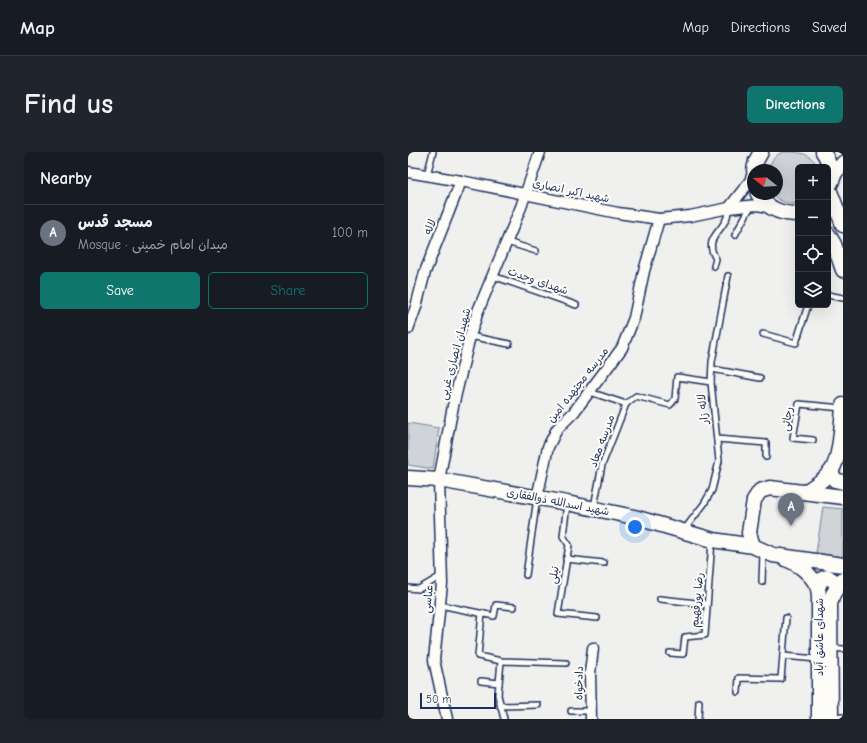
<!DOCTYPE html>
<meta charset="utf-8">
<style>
:root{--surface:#171b24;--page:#20242c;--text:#f1f3f6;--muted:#9ea1a6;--line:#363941;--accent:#0f766e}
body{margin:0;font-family:"Comic Neue","Playpen Sans Arabic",sans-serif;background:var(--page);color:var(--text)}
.controls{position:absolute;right:12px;top:12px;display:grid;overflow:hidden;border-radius:6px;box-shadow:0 4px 16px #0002}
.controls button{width:36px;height:36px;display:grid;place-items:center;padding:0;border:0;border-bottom:1px solid var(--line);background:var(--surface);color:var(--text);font:20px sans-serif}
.compass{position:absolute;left:339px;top:12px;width:36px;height:36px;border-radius:50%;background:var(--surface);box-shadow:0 4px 16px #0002;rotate:288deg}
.scale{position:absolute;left:12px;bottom:10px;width:76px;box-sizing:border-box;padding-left:4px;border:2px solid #1b2f5e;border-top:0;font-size:11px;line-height:14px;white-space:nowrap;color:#1b2f5e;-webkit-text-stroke:3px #fdfcf7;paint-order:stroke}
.you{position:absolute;left:227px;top:375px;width:14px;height:14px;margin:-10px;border:3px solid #fff;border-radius:50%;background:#1a73e8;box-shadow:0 0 0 6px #1a73e833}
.badge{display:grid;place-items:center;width:26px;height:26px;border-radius:50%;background:var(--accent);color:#fff;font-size:13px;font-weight:700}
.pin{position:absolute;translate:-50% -33px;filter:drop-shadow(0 1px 2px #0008)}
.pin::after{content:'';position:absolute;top:21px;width:14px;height:12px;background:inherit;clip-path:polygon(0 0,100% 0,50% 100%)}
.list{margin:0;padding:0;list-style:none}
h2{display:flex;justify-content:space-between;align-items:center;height:52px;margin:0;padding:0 16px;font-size:17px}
h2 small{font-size:13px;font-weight:400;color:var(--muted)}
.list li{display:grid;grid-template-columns:26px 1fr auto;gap:12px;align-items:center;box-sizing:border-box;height:56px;padding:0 16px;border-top:1px solid var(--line)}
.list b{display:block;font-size:15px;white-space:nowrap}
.list p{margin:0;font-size:13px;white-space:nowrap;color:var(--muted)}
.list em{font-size:13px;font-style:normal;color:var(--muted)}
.actions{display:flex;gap:8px;padding:12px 16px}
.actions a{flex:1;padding:9px 0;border:1px solid var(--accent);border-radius:6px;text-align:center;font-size:14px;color:var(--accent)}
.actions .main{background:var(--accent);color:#fff}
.icon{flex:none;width:22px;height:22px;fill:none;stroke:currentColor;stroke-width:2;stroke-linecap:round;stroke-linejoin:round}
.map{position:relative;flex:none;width:435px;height:567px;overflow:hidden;border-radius:6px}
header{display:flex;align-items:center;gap:24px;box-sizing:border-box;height:56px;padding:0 20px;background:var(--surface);border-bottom:1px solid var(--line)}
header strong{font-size:19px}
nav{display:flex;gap:22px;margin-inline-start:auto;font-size:14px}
.intro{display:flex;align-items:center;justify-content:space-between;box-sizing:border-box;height:96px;padding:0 24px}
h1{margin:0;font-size:28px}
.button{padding:10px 18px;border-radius:6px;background:var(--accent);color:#fff;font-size:14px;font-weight:700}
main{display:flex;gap:24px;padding:0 24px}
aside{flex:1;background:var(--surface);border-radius:6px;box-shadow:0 4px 16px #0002}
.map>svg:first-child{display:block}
.green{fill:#d0d3d8;stroke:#76819b}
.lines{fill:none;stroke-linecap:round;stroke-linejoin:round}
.lane-casing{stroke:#1b2f5e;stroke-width:8}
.street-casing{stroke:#1b2f5e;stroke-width:13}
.secondary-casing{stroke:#1b2f5e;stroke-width:17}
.lane{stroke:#fdfcf7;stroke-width:5}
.street{stroke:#fdfcf7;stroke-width:10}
.secondary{stroke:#fdfcf7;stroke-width:14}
.labels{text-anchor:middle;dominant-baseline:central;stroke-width:4;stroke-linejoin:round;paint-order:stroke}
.street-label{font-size:11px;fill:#1b2f5e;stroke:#fdfcf7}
</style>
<header>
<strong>Map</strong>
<nav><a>Map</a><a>Directions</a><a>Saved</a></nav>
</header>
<div class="intro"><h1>Find us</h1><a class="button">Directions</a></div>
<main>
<aside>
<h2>Nearby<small></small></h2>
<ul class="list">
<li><span class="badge" style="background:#6b7280">A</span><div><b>مسجد قدس</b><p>Mosque · میدان امام خمینی</p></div><em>100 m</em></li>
</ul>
<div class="actions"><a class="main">Save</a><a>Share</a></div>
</aside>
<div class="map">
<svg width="435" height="567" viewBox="0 0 435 567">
<rect width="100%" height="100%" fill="#f0f0ee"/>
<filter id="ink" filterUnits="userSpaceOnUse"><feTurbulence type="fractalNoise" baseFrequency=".025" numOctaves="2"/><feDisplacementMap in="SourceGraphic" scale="8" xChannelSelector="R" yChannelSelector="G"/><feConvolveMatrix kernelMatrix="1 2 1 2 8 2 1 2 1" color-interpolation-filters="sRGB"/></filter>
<g filter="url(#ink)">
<g class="green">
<path d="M374 0C391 0 402 0 410 15H390V52C379 52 372 50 364 42H369V18H359C363 10 366 4 374 0Z"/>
<polygon points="0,271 31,276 25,317 0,313"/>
<polygon points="415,355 435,357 435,405 408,401"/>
</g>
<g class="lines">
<defs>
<g id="lane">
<polyline points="19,23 25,0"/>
<polyline points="327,83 343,54"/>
<polyline points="99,90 128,99"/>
<path d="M306 114 308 107C295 86 313 82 319 65 320 62 320 58 321 56"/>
<polyline points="85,124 168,153"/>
<polyline points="420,143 435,146"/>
<polyline points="355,182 388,191 400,153"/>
<polyline points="62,184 101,192"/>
<polyline points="304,217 352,226"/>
<polyline points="182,240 218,252 228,244 262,253 267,247 269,225 303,230"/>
<polyline points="309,287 358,291 358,305"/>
<polyline points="405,288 385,286 391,252 434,256"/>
<polyline points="159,352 155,384 161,393 150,462 189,466"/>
<polyline points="186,355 194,313 218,252"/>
<polyline points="276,378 296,352 304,338 311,309 303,230 304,210 320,124"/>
<polyline points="158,407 196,411"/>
<polyline points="118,423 129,346"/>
<polyline points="354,430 355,400"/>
<polyline points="0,436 11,437 33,424"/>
<polyline points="252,447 298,452"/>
<polyline points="32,453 86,464 88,453 106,455"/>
<polyline points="74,461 70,504 93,509 158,511"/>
<polyline points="424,496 435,497"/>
<polyline points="262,501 275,502 277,485 297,483 304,389"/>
<polyline points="375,504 409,507"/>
<polyline points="93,509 90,543 96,567"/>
<polyline points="73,529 91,531"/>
<polyline points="330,540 331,526 373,527 378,466"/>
<polyline points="92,554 130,553"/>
<polyline points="163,559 182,559"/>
<polyline points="424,566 435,565"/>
<polyline points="290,567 291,550"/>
</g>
<g id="street">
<polyline points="0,20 53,29 210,61 251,67 282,64 321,56 349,53 361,55"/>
<polyline points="321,56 342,29 345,21"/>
<polyline points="0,177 8,155 17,120 53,29"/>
<polyline points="129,346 140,295 149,277 166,260 214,196 226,166 236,119 251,67"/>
<polyline points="39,567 26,508 34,432 31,328 45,254 62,184 70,159 113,55 132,0"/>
<polyline points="183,567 182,521 185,496"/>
</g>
<g id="secondary">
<path d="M415 0C423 11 424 25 420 38"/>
<polyline points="346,18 348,9 353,0"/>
<polyline points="423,31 427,21 435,11"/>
<polyline points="421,37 435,73"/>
<path d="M350 42C359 57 373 62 390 62"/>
<polyline points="420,82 426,92 435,118"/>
<polyline points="423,320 427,328 435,330"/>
<polyline points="0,326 31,328 159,351 226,365 305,388 345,394"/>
<path d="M397 340C406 334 417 328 423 319 433 306 434 269 435 253"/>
<polyline points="435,345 362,336 352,339 346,348 341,381 345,394 365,403 435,413"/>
<path d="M377 407C390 411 403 422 409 434 411 438 411 443 411 448V567"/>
<polyline points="410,435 414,427 420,425 426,429 429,435"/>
<polyline points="423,567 422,452 425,442 435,427"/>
</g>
</defs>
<use href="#lane" class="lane-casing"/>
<use href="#street" class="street-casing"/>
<use href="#secondary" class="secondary-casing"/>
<use href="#lane" class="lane"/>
<use href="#street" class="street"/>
<use href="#secondary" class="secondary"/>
</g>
</g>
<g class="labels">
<g class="street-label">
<text transform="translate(163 39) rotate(12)">شهید اکبر انصاری</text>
<text transform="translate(22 75) rotate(-68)">لاله</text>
<text transform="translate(130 129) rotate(19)">شهدای وحدت</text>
<text transform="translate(47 202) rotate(-75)">شهیدان انصاری غربی</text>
<text transform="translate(170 233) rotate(-52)">مدرسه مجتهده امین</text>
<text transform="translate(295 257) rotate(-96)">لاله زار</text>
<text transform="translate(379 267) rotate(-81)">رجائی</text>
<text transform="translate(194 289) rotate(-70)">مدرسه معاد</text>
<text transform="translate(150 350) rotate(11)">شهید اسدالله ذوالفقاری</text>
<text transform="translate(146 423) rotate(-81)">نیلی</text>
<text transform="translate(20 447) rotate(-84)">عباسی</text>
<text transform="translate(289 448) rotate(-85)">رضا پورفهیم</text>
<text transform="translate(411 485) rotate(-90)">شهدای عاشق آباد</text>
<text transform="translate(171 531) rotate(-89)">دادخواه</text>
</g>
</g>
</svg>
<div class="controls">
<button>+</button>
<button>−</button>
<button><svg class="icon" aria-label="locate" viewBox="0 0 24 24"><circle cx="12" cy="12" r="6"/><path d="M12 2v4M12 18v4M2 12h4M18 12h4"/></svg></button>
<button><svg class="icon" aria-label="layers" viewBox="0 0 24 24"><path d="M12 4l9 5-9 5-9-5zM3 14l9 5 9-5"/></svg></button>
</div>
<svg class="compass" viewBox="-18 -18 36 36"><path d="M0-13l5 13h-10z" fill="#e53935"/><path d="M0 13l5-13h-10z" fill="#9ea1a6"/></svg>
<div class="scale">50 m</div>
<div class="you"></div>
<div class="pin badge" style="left:383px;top:374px;background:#6b7280">A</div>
</div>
</main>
